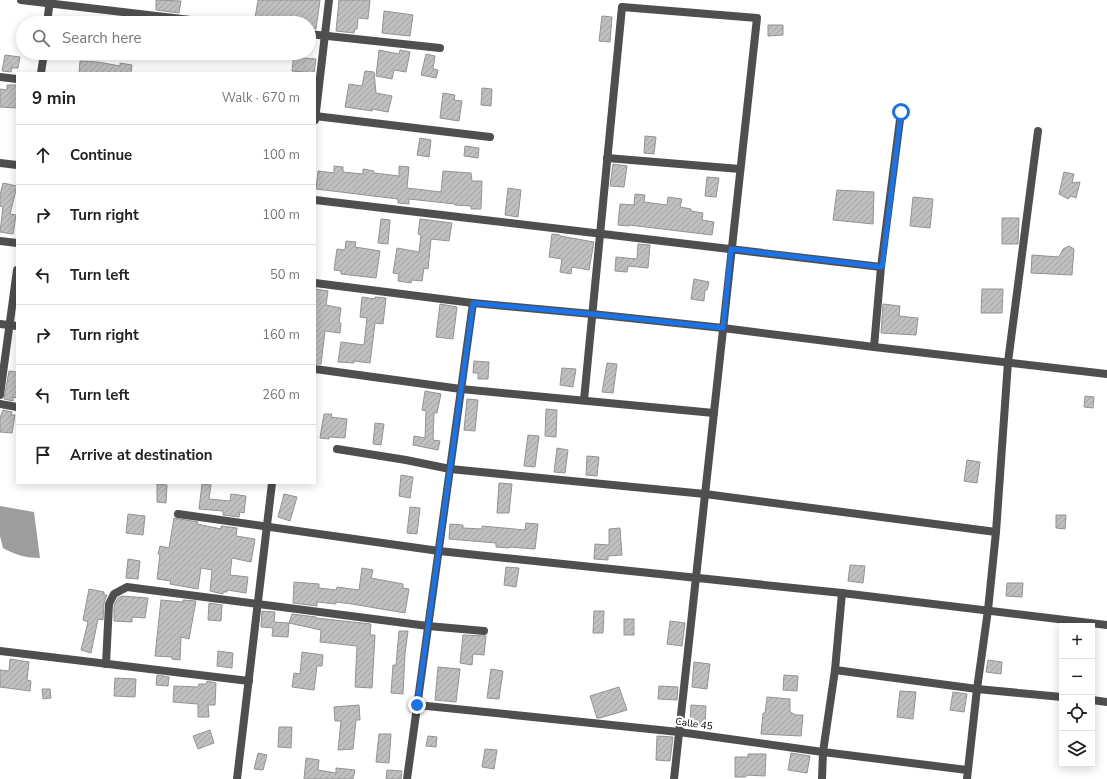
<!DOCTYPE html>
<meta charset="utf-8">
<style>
:root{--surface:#fff;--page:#f2f2f2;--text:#222;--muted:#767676;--line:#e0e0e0}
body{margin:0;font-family:"Nunito Sans",sans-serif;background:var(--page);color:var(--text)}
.controls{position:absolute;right:12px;bottom:12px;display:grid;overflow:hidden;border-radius:0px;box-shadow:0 2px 10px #0003}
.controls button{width:36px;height:36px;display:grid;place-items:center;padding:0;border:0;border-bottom:1px solid var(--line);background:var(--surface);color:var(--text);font:20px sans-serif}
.stop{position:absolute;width:12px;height:12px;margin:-9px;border:3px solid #1a73e8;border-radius:50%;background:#fff}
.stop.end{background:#1a73e8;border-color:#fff;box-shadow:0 1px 4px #0008}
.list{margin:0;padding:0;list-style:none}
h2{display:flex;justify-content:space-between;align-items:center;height:52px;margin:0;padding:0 16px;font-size:17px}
h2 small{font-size:13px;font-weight:400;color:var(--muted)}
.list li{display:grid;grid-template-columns:26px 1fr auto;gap:12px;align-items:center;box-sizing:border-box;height:60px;padding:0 16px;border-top:1px solid var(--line)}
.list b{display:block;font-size:15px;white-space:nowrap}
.list em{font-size:13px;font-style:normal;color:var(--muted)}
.icon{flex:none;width:22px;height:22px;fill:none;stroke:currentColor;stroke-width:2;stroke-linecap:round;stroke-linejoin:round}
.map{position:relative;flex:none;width:1107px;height:779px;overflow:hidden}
.search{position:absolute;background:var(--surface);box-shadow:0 2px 10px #0003;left:16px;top:16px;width:300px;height:44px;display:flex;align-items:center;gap:10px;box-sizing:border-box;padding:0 14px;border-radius:22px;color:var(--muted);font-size:15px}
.panel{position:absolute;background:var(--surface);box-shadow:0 2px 10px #0003;left:16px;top:72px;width:300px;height:412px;border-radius:0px}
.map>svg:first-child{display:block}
.water{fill:#9d9d9d}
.building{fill:url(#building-hatch);stroke:#939393}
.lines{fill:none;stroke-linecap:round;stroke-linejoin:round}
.minor{stroke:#4f4f4f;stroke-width:8}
.tertiary{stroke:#4f4f4f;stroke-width:8}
.route{stroke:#1a73e8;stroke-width:5}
.labels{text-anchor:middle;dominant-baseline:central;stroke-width:4;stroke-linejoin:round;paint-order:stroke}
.street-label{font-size:10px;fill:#000;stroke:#fff}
</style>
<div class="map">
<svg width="1107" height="779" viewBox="0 0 1107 779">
<defs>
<pattern id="building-hatch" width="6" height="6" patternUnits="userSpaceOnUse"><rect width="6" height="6" fill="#bfbfbf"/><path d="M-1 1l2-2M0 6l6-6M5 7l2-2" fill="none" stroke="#a2a2a2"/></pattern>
</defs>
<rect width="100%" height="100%" fill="#fff"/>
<path class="water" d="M0 506 34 512 40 558C27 558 15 555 3 548L0 536Z"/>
<g class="building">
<polygon points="156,0 181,1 179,13 156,10"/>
<polygon points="258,0 320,0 316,29 309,29 309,23 255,18"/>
<polygon points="339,0 370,0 368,19 358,18 357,29 355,29 354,33 336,31"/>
<polygon points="384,11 413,15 410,36 382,33"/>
<polygon points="602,16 612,17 610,42 599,41"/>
<polygon points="768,25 783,25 783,35 768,36"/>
<polygon points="379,50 399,54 400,50 410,52 406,72 394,70 392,79 376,76"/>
<polygon points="294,53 304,53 303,58 316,59 314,73 292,71"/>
<polygon points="426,54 435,56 433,69 438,70 436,78 421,75"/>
<polygon points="5,55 20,57 18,68 12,68 11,72 2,71"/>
<polygon points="80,61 98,62 120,66 120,63 132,65 131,73 79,73"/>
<polygon points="365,71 374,72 376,93 392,96 388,112 372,109 372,111 345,107 349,84 362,86"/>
<polygon points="7,85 17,85 17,108 0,107 0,89 7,90"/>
<polygon points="482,88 492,89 491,106 481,105"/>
<polygon points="443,93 455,95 454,100 462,101 459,121 440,118"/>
<polygon points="645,136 656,137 654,154 644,153"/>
<polygon points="420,138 431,140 429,157 417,155"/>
<polygon points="465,146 479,148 478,158 464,156"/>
<polygon points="613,164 627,166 624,187 610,186"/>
<polygon points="334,166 343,167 343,172 363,174 363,169 374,171 374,173 399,176 399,166 409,167 407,188 441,192 443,171 471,173 472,181 482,181 481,209 471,209 471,206 455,205 455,204 409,199 409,204 398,203 398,199 316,189 318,171 334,173"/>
<polygon points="1064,172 1074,174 1072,183 1080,182 1076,198 1071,196 1068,199 1059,194"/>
<polygon points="707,177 719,178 716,197 705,196"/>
<polygon points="3,183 17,186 10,214 16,215 13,234 0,232 3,207 0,206 0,195"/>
<polygon points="508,188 521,190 518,217 505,215"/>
<polygon points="837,190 874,192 873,224 833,220"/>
<polygon points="635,194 645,195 644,202 667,205 668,197 682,199 680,207 691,209 691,211 703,213 702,220 714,222 712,235 629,225 629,226 618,225 620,204 634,205"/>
<polygon points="913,197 933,199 930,228 910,226"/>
<polygon points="1002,218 1019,218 1018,244 1002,244"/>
<polygon points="381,219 390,220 388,244 378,243"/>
<polygon points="420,219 452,223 449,241 431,239 428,269 424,268 422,281 412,280 411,283 398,281 399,274 393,273 397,248 419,252 421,235 418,234"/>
<polygon points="552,234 560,235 560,236 594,242 589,270 572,267 571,274 560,272 562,259 549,257"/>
<polygon points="346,241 356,242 355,247 380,251 376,278 341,274 341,271 334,270 337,249 345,250"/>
<polygon points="638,244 650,245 648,268 628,266 627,272 615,271 616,257 637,259"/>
<polygon points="1069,246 1074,249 1072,275 1031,273 1032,255 1059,257 1063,249"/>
<polygon points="694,279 709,282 707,290 705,290 704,301 691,299"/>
<polygon points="315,289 328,291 326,305 341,308 339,323 341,323 340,333 325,331 321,364 315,364"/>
<polygon points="982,289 1003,289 1002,313 981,313"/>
<polygon points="362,297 375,299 375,297 386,298 383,324 375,323 370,363 354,361 354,363 338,362 341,342 364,345 367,318 360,317"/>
<polygon points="440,304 457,307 453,339 436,337"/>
<polygon points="883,304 900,306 899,316 918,318 916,335 881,333"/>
<polygon points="474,361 489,362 488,379 478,379 478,373 473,373"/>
<polygon points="607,363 617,364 613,393 602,392"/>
<polygon points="562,368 576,369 573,387 560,385"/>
<polygon points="9,371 17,372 17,398 13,397 13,401 4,399"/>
<polygon points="425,391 441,394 437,413 434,413 433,440 440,441 438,450 413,445 414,436 425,438 426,411 422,410"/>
<polygon points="1085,396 1094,397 1093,408 1084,407"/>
<polygon points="467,399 478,400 475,431 464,430"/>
<polygon points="546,409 557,410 556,437 545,436"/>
<polygon points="3,410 12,412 11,415 15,415 12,433 0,432 0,418"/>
<polygon points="324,414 332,414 331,417 347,419 345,438 329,437 329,439 320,438"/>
<polygon points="375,423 384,424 381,445 373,444"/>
<polygon points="528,435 539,436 535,467 524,466"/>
<polygon points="557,448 568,450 565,473 554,472"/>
<polygon points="587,456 599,457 597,476 586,475"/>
<polygon points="967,460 980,462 977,483 964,481"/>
<polygon points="401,475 413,477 410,498 399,496"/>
<polygon points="499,483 512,484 509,513 497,513"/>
<polygon points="157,484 167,485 166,503 157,502"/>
<polygon points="202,484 211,485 209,499 230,501 231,494 246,496 244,513 240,512 239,517 223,515 223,511 199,509"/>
<polygon points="284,494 297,497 290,521 278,517"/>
<polygon points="410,507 420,508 417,534 407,533"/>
<polygon points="128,514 145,516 143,535 126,533"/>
<polygon points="1056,515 1066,515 1065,529 1056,528"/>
<polygon points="174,518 198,522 197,524 221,529 221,526 237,528 236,536 255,539 251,562 232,558 230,575 248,577 246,593 227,590 227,592 223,592 223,594 210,591 212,570 201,568 198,589 170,584 171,581 157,579 160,554 158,554 160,546 169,548"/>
<polygon points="526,523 538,524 535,549 509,547 509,548 496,547 496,543 449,539 450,524 463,525 463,528 482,529 482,526 525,530"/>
<polygon points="620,528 622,555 608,556 608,560 594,559 595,544 609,545 609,529"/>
<polygon points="128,559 140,561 138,579 126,578"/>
<polygon points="850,565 865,566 863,583 848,581"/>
<polygon points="506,567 519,568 516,587 504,585"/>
<polygon points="362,568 373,570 371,578 403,584 403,588 409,589 405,613 352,604 336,602 336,604 317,602 317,606 293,603 294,582 319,584 319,588 336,590 337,587 359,590"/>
<polygon points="1007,583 1023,583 1022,597 1006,596"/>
<polygon points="89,589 104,592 104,595 107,595 104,603 103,620 98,619 91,653 81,650 88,622 83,620"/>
<polygon points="122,596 148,598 145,618 132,617 132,622 114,621 114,605 118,598"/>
<polygon points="161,600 183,602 183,600 196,601 189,639 181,637 180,660 172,659 172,657 155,656"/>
<polygon points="209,603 222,605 221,621 208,620"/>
<polygon points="262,611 275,612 274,622 289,623 288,637 272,636 273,628 261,627"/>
<polygon points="594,611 604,611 603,633 593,633"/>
<polygon points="292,614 316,617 316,618 371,624 370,635 375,635 372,688 355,687 357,646 320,642 321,630 289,623"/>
<rect x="624" y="619" width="10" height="16"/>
<polygon points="670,621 685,623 682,646 667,644"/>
<polygon points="399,631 408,631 405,654 403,694 391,693 393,665 396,665"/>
<polygon points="463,635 486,636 484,655 473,654 472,665 460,663"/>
<polygon points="218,651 233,653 232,668 217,666"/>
<polygon points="302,652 323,655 322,666 317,666 314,690 292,687 294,673 300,674"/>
<polygon points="10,659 29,662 27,680 31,681 30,691 0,687 0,670 9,671"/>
<polygon points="988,660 1002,662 1001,674 986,672"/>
<polygon points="694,662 710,664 707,689 692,687"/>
<polygon points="438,667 460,669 456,702 435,700"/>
<polygon points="491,669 503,671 499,699 487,698"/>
<polygon points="157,675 169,677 168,686 156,685"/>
<polygon points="784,675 798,676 797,691 783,690"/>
<polygon points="115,678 136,679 135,697 114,696"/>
<polygon points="207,681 216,683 215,705 208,705 209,717 198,717 198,704 173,702 174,686 198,687 199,684 206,684"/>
<polygon points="659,686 678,687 677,700 658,699"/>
<polygon points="619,687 627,710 600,718 597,718 590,696"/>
<polygon points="42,689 50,689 51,698 43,699"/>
<polygon points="900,691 916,692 913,719 897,717"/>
<polygon points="953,692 967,694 964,712 950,710"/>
<polygon points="767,697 790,699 790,712 796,715 803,715 801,736 761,734 763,713 765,713"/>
<polygon points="359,705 360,720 356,720 353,749 338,750 341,721 335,721 334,707"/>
<polygon points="691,705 706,706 705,724 690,723"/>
<polygon points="279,727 292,727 291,748 278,747"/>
<polygon points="210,730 214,743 198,749 193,736"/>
<polygon points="379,734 391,734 389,763 376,762"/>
<polygon points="428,736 437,737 436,747 426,746"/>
<polygon points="657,736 673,737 670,761 656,760"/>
<polygon points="485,749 497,750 494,769 482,767"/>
<polygon points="258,753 267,755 263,770 254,769"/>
<polygon points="791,753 810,756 807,773 788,770"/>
<polygon points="748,754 766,754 765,776 746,775 746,777 735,777 735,757 748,757"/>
<polygon points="306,758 319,760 318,770 336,773 336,768 355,770 353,779 304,779"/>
<polygon points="387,770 402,771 401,779 386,779"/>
</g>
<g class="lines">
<g class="minor">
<polyline points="21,0 216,23"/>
<polyline points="47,23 50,0"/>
<polyline points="309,34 440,48"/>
<polyline points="41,73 44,53"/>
<polyline points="0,77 17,79"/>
<polyline points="315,116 490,137"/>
<polyline points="315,120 329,0"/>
<polyline points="607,158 740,169"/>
<polyline points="0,163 17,165"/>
<polyline points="315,200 881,267"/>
<polyline points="0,324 17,326"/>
<polyline points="874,347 881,267 901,112"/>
<polyline points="315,369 461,389 714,413"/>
<polyline points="584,400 622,7 757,18 674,779"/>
<polyline points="0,404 17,407"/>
<polyline points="337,449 406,460 450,469 705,494 996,532"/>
<polyline points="178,514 439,551 842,593 1107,625"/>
<polyline points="0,651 249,681"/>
<polyline points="106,664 109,604 114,594 127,587 428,626 484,631"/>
<polyline points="835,670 977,689 1062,697"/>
<polyline points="1092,700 1107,702"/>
<polyline points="417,705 679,732 823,752 967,770"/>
<polyline points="237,779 272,483"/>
<polyline points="407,779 473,303"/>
<polyline points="822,779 823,752 835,670 842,593"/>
<polyline points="967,779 977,689 988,610 996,532 1008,362 1038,131"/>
</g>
<g class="tertiary">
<polyline points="0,241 17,243"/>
<polyline points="315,283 473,303 592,314 723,328 874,347 1107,374"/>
<polyline points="0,395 17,270"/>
</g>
</g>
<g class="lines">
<polyline class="route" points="417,705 473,303 592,314 723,328 731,249 882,267 901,112"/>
</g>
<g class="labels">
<g class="street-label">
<text transform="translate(694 724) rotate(8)">Calle 45</text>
</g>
</g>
</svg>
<div class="controls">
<button>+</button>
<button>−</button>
<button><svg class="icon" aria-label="locate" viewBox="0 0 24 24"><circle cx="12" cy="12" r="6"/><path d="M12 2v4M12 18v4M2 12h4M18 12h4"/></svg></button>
<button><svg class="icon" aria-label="layers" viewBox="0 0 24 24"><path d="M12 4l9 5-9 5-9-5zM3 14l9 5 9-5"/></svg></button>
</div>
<div class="stop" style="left:901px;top:112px"></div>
<div class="stop end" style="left:417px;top:705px"></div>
<div class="search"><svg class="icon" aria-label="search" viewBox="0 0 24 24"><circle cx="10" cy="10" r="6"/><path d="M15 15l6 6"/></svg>Search here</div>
<section class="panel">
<h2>9 min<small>Walk · 670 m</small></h2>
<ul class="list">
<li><svg class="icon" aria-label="ahead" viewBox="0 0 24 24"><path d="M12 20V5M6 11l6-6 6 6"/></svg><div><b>Continue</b></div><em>100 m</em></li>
<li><svg class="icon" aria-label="right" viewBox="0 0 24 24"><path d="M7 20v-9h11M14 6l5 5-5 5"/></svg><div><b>Turn right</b></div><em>100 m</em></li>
<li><svg class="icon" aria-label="left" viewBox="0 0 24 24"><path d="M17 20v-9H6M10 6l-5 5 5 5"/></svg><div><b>Turn left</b></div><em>50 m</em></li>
<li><svg class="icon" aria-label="right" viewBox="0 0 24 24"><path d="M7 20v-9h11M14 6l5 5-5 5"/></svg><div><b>Turn right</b></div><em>160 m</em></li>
<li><svg class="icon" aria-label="left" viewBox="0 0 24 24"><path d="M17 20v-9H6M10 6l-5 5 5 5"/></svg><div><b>Turn left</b></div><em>260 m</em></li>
<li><svg class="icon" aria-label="arrive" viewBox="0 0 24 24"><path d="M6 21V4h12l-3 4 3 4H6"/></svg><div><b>Arrive at destination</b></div></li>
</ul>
</section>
</div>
